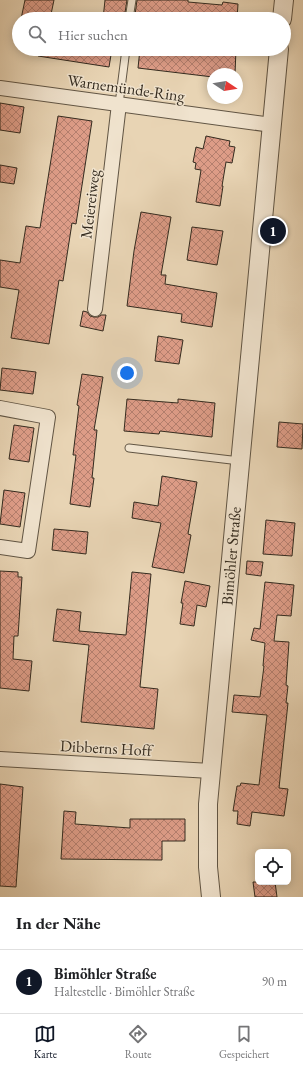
<!DOCTYPE html>
<html lang="de">
<meta charset="utf-8">
<style>
:root{--surface:#fff;--page:#f6f6f6;--text:#202124;--muted:#757577;--line:#e0e0e0;--accent:#111827}
body{margin:0;font-family:"EB Garamond",serif;background:var(--page);color:var(--text)}
.controls{position:absolute;right:12px;bottom:12px;display:grid;overflow:hidden;border-radius:6px;box-shadow:0 2px 10px #0003}
.controls button{width:36px;height:36px;display:grid;place-items:center;padding:0;border:0;border-bottom:1px solid var(--line);background:var(--surface);color:var(--text);font:20px sans-serif}
.compass{position:absolute;left:207px;top:68px;width:36px;height:36px;border-radius:50%;background:var(--surface);box-shadow:0 2px 10px #0003;rotate:102deg}
.you{position:absolute;left:127px;top:373px;width:14px;height:14px;margin:-10px;border:3px solid #fff;border-radius:50%;background:#1a73e8;box-shadow:0 0 0 6px #1a73e833}
.badge{display:grid;place-items:center;width:26px;height:26px;border-radius:50%;background:var(--accent);color:#fff;font-size:13px;font-weight:700}
.pin{position:absolute;translate:-50% -50%;border:2px solid #fff;box-shadow:0 1px 4px #0006}
.list{margin:0;padding:0;list-style:none}
h2{display:flex;justify-content:space-between;align-items:center;height:52px;margin:0;padding:0 16px;font-size:17px}
h2 small{font-size:13px;font-weight:400;color:var(--muted)}
.list li{display:grid;grid-template-columns:26px 1fr auto;gap:12px;align-items:center;box-sizing:border-box;height:64px;padding:0 16px;border-top:1px solid var(--line)}
.list b{display:block;font-size:15px;white-space:nowrap}
.list p{margin:0;font-size:13px;white-space:nowrap;color:var(--muted)}
.list em{font-size:13px;font-style:normal;color:var(--muted)}
.icon{flex:none;width:22px;height:22px;fill:none;stroke:currentColor;stroke-width:2;stroke-linecap:round;stroke-linejoin:round}
.map{position:relative;flex:none;width:303px;height:897px;overflow:hidden}
.search{position:absolute;background:var(--surface);box-shadow:0 2px 10px #0003;left:12px;right:12px;top:12px;height:44px;display:flex;align-items:center;gap:10px;box-sizing:border-box;padding:0 14px;border-radius:22px;color:var(--muted);font-size:15px}
.sheet{height:116px;background:var(--surface)}
nav{display:flex;justify-content:space-around;align-items:center;box-sizing:border-box;height:56px;border-top:1px solid var(--line);background:var(--surface);font-size:11px;color:var(--muted)}
nav a{display:grid;justify-items:center;gap:2px}
nav .on{color:var(--accent)}
.map>svg:first-child{display:block}
.building{fill:url(#building-cross-hatch);stroke:#342b1f}
.lines{fill:none;stroke-linecap:round;stroke-linejoin:round}
.service-casing{stroke:#615544;stroke-width:9}
.minor-casing{stroke:#615544;stroke-width:16}
.tertiary-casing{stroke:#615544;stroke-width:20}
.service{stroke:#f0e3ce;stroke-width:7}
.minor{stroke:#f0e3ce;stroke-width:14}
.tertiary{stroke:#f0e3ce;stroke-width:18}
.labels{text-anchor:middle;dominant-baseline:central;stroke-width:3;stroke-linejoin:round;paint-order:stroke}
.street-label{font-size:16px;fill:#342b1f;stroke:#f0e3ce}
</style>
<div class="map">
<svg width="303" height="897" viewBox="0 0 303 897">
<defs>
<pattern id="building-cross-hatch" width="8" height="8" patternUnits="userSpaceOnUse"><rect width="8" height="8" fill="#dd9c87"/><path d="M0 0l8 8M0 8l8-8" fill="none" stroke="#b47f6e"/></pattern>
</defs>
<rect width="100%" height="100%" fill="#e8d4b4"/>
<filter id="stains"><feTurbulence type="fractalNoise" baseFrequency=".005" numOctaves="4"/><feColorMatrix values="0 0 0 0 .2 0 0 0 0 .09 0 0 0 0 .02 0 0 0 .5 -.17"/></filter>
<radialGradient id="worn" r=".72"><stop offset=".6" stop-color="#630" stop-opacity="0"/><stop offset="1" stop-color="#630" stop-opacity=".3"/></radialGradient>
<g class="building">
<polygon points="25,0 54,0 50,19 21,19"/>
<polygon points="105,0 127,0 124,19 103,19"/>
<polygon points="137,0 188,0 188,2 222,5 223,2 238,4 237,19 172,19 135,15"/>
<polygon points="38,49 112,49 109,67 38,56"/>
<polygon points="140,49 236,49 235,74 213,74 213,77 138,68"/>
<polygon points="0,103 24,107 20,133 0,130"/>
<polygon points="58,116 92,121 76,224 72,223 63,281 59,280 49,344 11,338 19,290 0,287 0,260 20,263 26,226 40,228"/>
<polygon points="206,136 230,141 229,146 235,147 232,163 226,162 222,186 223,186 220,206 196,202 201,170 195,169 196,163 193,162 196,147 203,149"/>
<polygon points="0,165 17,168 14,184 0,182"/>
<polygon points="141,212 171,217 161,275 166,275 165,284 217,293 212,327 181,322 182,314 127,306 134,251"/>
<polygon points="192,227 223,231 217,265 187,260"/>
<polygon points="83,311 87,312 90,316 94,317 98,317 101,315 106,315 103,331 80,326"/>
<polygon points="158,336 183,340 179,364 155,361"/>
<polygon points="2,368 36,372 33,394 0,390"/>
<polygon points="82,374 103,377 94,430 97,430 92,478 94,478 90,507 70,504 76,455 73,455 79,406 77,405"/>
<polygon points="127,399 178,403 178,399 215,403 212,437 160,431 159,434 124,431"/>
<polygon points="279,422 303,424 302,449 277,447"/>
<polygon points="14,425 34,428 29,462 9,459"/>
<polygon points="162,476 197,482 188,534 191,535 184,573 152,567 161,523 132,518 134,502 158,506"/>
<polygon points="4,490 25,493 20,527 0,524"/>
<polygon points="266,520 295,523 292,556 263,554"/>
<polygon points="54,529 88,532 86,554 52,550"/>
<polygon points="247,561 263,562 261,576 246,574"/>
<polygon points="0,571 18,572 18,577 22,577 18,636 14,636 13,659 32,661 29,691 0,688"/>
<polygon points="132,572 151,574 140,687 158,689 154,729 81,722 89,645 53,641 57,609 81,612 79,631 126,635"/>
<polygon points="185,581 210,586 206,607 197,605 194,626 180,624 183,603 181,603"/>
<polygon points="265,582 294,585 291,616 277,615 274,641 289,642 286,685 288,686 286,703 288,703 279,788 288,789 284,816 252,812 250,826 237,824 238,811 233,811 237,786 240,786 241,783 259,785 267,715 232,712 234,695 260,697 264,666 263,666 265,643 251,640 254,628 260,629"/>
<polygon points="0,784 23,787 16,887 0,886"/>
<polygon points="64,811 76,812 75,824 130,828 130,819 185,819 185,841 162,841 162,860 61,859"/>
<polygon points="253,882 275,882 277,897 255,897"/>
</g>
<g class="lines">
<defs>
<g id="service">
<polyline points="129,19 132,0"/>
<polyline points="119,104 126,49"/>
<polyline points="129,448 240,461"/>
</g>
<g id="minor">
<polyline points="0,88 272,125"/>
<polyline points="95,309 119,104"/>
<polyline points="0,408 48,417 28,551 0,547"/>
<polyline points="0,759 211,771"/>
</g>
<g id="tertiary">
<polyline points="282,19 284,0"/>
<polyline points="211,897 208,867 208,804 279,49"/>
</g>
</defs>
<use href="#service" class="service-casing"/>
<use href="#minor" class="minor-casing"/>
<use href="#tertiary" class="tertiary-casing"/>
<use href="#service" class="service"/>
<use href="#minor" class="minor"/>
<use href="#tertiary" class="tertiary"/>
</g>
<g class="labels">
<g class="street-label">
<text transform="translate(126 88) rotate(8)">Warnemünde-Ring</text>
<text transform="translate(90 204) rotate(-83)">Meiereiweg</text>
<text transform="translate(231 556) rotate(-85)">Bimöhler Straße</text>
<text transform="translate(106 748) rotate(3)">Dibberns Hoff</text>
</g>
</g>
<rect width="100%" height="100%" filter="url(#stains)"/>
<rect width="100%" height="100%" fill="url(#worn)"/>
</svg>
<div class="controls">
<button><svg class="icon" aria-label="locate" viewBox="0 0 24 24"><circle cx="12" cy="12" r="6"/><path d="M12 2v4M12 18v4M2 12h4M18 12h4"/></svg></button>
</div>
<svg class="compass" viewBox="-18 -18 36 36"><path d="M0-13l5 13h-10z" fill="#e53935"/><path d="M0 13l5-13h-10z" fill="#757577"/></svg>
<div class="you"></div>
<div class="pin badge" style="left:273px;top:231px">1</div>
<div class="search"><svg class="icon" aria-label="search" viewBox="0 0 24 24"><circle cx="10" cy="10" r="6"/><path d="M15 15l6 6"/></svg>Hier suchen</div>
</div>
<section class="sheet">
<h2>In der Nähe<small></small></h2>
<ul class="list">
<li><span class="badge">1</span><div><b>Bimöhler Straße</b><p>Haltestelle · Bimöhler Straße</p></div><em>90 m</em></li>
</ul>
</section>
<nav>
<a class="on"><svg class="icon" aria-label="map" viewBox="0 0 24 24"><path d="M3 6l6-2 6 2 6-2v14l-6 2-6-2-6 2zM9 4v14M15 6v14"/></svg>Karte</a>
<a><svg class="icon" aria-label="directions" viewBox="0 0 24 24"><path d="M12 3l9 9-9 9-9-9zM9 14v-3h6M13 9l2 2-2 2"/></svg>Route</a>
<a><svg class="icon" aria-label="saved" viewBox="0 0 24 24"><path d="M7 4h10v16l-5-4-5 4z"/></svg>Gespeichert</a>
</nav>
